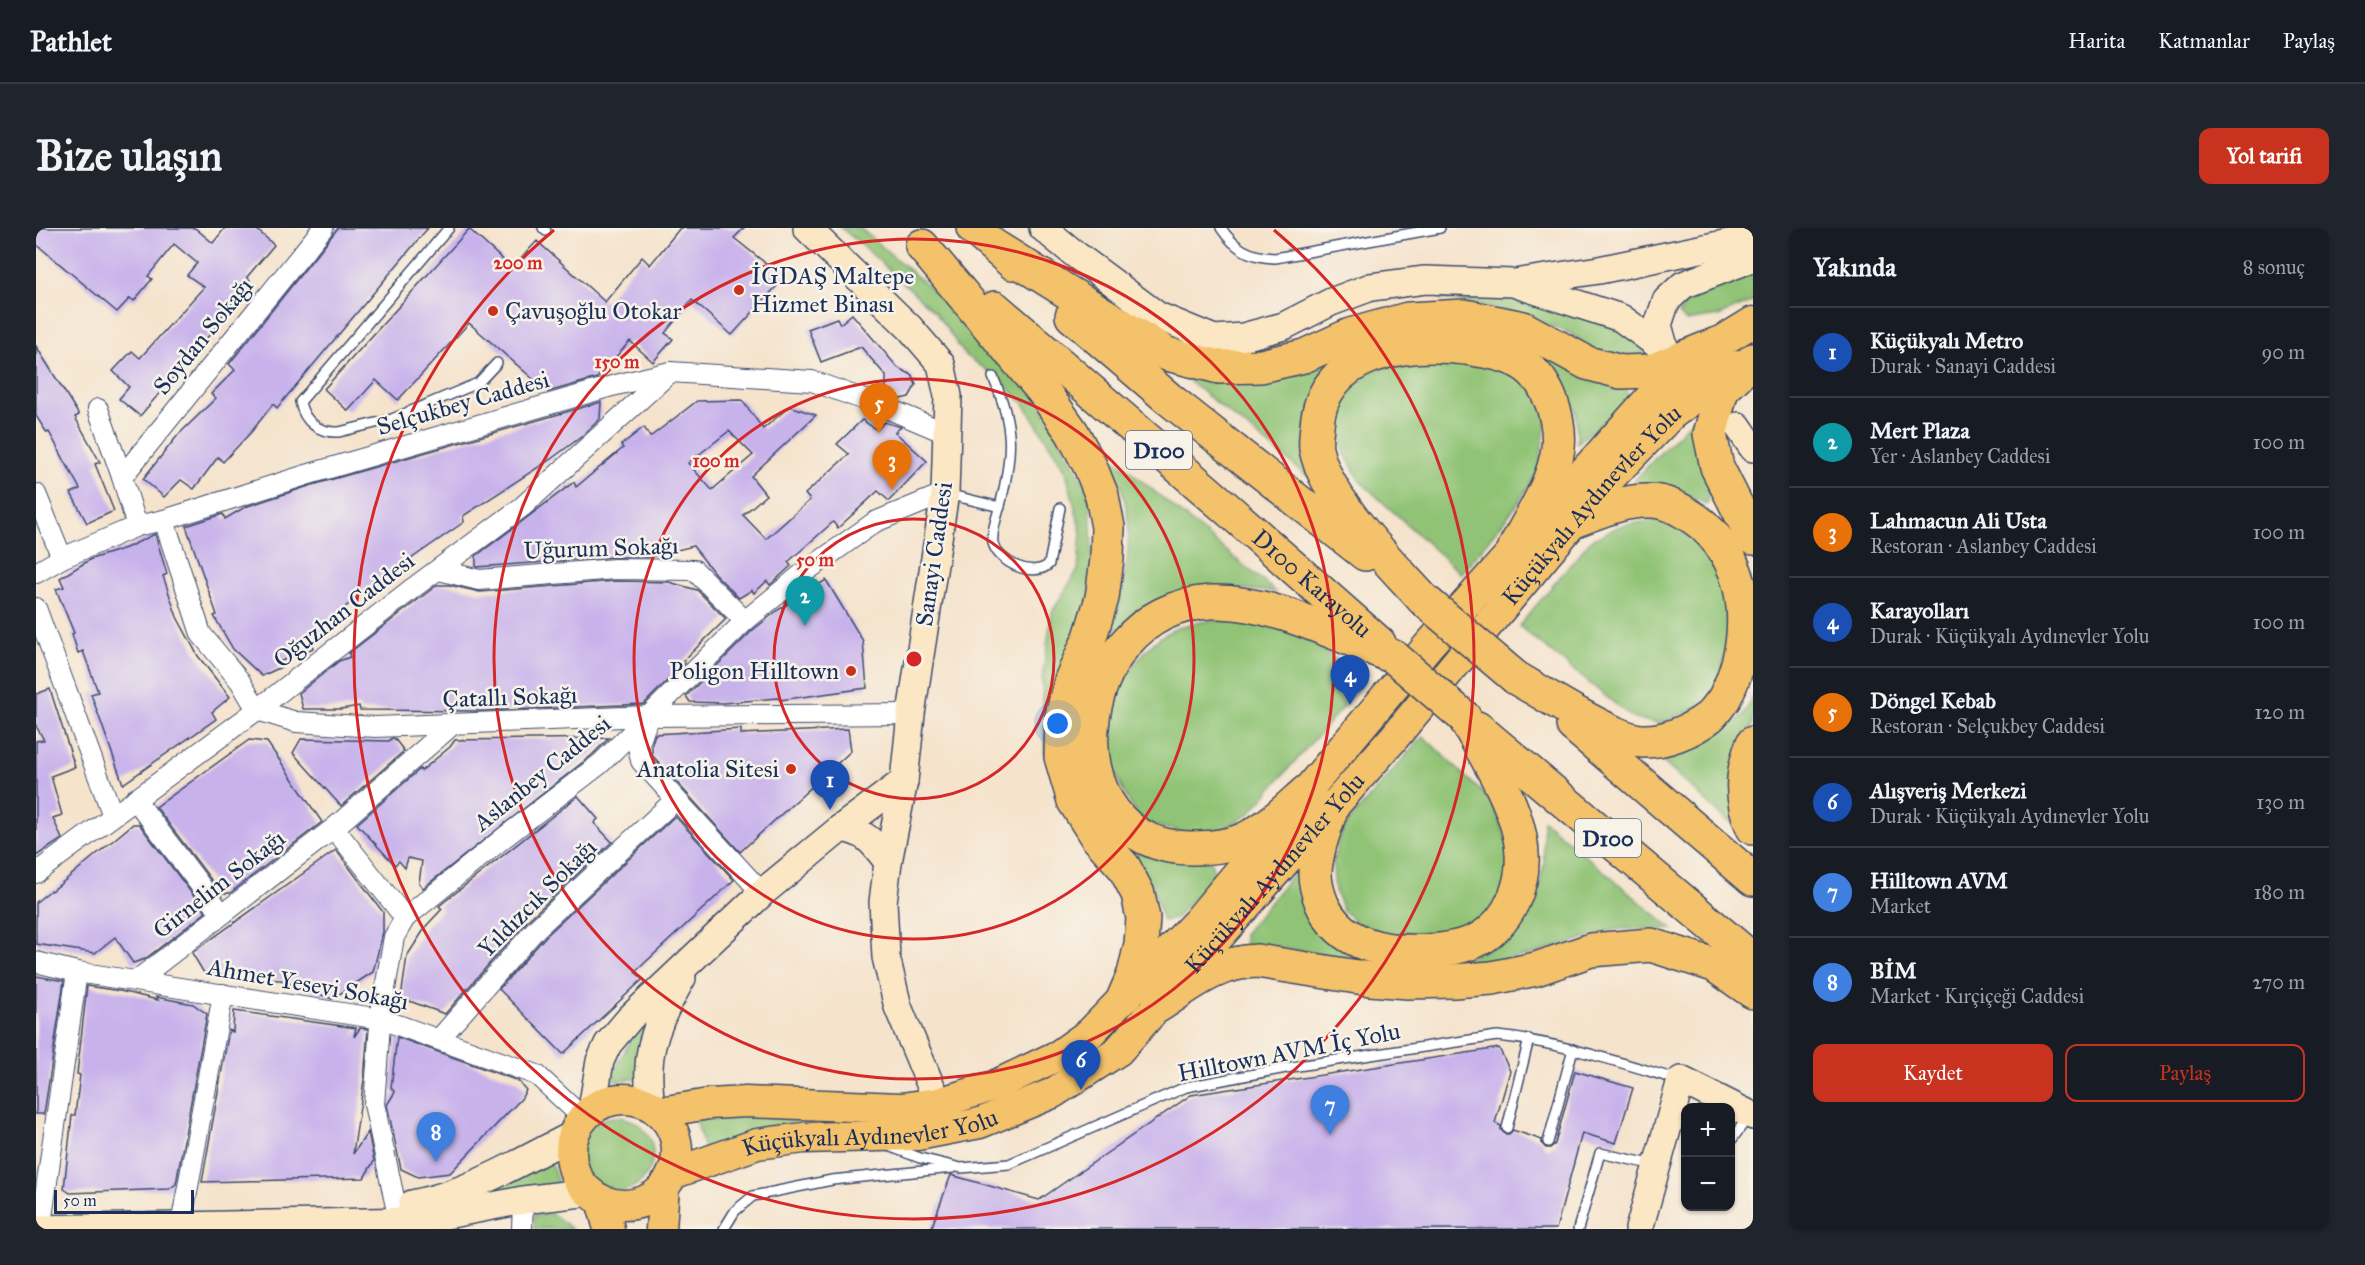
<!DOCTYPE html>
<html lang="tr">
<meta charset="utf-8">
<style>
:root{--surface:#171b24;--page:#20242c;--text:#f1f3f6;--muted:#9ea1a6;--line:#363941;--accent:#c8321e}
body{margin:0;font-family:"IM FELL Great Primer",serif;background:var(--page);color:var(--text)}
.controls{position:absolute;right:18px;bottom:18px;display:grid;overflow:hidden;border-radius:12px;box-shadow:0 2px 4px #0004}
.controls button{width:54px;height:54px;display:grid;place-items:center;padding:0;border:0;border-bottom:2px solid var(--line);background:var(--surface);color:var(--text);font:30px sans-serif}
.scale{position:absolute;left:18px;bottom:15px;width:140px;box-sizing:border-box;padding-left:6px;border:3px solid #1b2f5e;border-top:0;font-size:16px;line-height:21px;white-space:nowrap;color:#1b2f5e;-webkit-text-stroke:4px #f7f3e8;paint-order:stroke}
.you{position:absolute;left:1022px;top:496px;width:21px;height:21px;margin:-15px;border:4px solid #fff;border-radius:50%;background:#1a73e8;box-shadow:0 0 0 9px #1a73e833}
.badge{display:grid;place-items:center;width:39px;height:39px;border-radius:50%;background:var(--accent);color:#fff;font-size:20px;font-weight:700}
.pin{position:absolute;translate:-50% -50px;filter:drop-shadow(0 2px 3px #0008)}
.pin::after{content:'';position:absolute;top:32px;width:21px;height:18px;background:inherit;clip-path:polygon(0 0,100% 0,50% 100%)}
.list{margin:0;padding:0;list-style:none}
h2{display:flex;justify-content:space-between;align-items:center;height:78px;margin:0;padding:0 24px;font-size:26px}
h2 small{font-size:20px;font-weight:400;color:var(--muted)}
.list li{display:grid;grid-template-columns:39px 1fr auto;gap:18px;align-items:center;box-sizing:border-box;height:90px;padding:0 24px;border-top:2px solid var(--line)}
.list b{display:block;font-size:22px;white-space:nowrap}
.list p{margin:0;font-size:20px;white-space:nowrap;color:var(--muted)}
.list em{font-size:20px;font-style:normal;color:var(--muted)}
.actions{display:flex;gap:12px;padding:18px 24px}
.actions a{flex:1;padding:14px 0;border:2px solid var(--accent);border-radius:12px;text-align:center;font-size:21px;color:var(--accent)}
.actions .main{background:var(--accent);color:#fff}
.map{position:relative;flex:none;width:1717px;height:1001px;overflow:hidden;border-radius:12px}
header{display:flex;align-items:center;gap:36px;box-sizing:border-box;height:84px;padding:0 30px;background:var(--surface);border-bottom:2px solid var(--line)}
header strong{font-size:28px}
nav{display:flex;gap:33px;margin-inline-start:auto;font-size:21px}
.intro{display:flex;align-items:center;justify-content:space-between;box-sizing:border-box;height:144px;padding:0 36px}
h1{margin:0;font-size:42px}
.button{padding:15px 27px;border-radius:12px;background:var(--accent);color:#fff;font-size:21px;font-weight:700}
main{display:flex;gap:36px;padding:0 36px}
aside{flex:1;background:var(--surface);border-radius:12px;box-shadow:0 2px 4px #0004}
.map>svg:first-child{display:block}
.green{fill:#90c374;stroke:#567969;stroke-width:1.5}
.building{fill:#c8b2eb;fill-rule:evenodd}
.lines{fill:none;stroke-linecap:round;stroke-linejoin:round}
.lane-casing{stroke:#3c4a6e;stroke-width:12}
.street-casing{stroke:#3c4a6e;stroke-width:22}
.secondary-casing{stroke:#3c4a6e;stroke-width:30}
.primary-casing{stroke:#3c4a6e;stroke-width:33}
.highway-casing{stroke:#3c4a6e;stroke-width:36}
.lane{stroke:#fff;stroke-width:9}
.street{stroke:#fff;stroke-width:20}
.secondary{stroke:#fbe7c3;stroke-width:27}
.primary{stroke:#f4c26a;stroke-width:30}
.highway{stroke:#f4c26a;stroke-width:33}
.highway-bridge-casing{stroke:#3c4a6e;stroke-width:36;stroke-linecap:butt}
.highway-bridge{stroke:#f4c26a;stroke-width:33}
.ring{fill:none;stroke:#d62828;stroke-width:3}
.poi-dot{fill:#c8321e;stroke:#f7f3e8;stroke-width:2}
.labels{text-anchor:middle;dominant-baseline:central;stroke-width:5;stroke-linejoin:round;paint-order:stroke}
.shield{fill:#f7f3e8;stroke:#5d6a87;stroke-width:1.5}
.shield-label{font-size:22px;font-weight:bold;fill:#1b2f5e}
.poi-label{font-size:24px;fill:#1b2f5e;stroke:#f7f3e8;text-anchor:start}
.street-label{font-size:24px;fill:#1b2f5e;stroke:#f7f3e8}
.centre{fill:#d62828;stroke:#f7f3e8;stroke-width:3}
.ring-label{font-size:18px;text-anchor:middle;font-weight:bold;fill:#d62828;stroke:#f7f3e8;stroke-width:5;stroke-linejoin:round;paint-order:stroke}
</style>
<header>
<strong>Pathlet</strong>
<nav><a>Harita</a><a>Katmanlar</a><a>Paylaş</a></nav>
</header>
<div class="intro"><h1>Bize ulaşın</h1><a class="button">Yol tarifi</a></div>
<main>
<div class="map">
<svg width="1717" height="1001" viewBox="0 0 1717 1001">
<rect width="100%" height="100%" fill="#f7f3e8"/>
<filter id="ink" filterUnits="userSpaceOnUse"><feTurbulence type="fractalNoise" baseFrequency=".0167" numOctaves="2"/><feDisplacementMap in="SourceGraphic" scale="12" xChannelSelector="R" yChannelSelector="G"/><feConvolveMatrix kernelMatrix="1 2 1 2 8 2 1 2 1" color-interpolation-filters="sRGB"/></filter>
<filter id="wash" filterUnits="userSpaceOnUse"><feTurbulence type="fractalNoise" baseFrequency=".008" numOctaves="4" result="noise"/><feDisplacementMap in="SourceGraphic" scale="24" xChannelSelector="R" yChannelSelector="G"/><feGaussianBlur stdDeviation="1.35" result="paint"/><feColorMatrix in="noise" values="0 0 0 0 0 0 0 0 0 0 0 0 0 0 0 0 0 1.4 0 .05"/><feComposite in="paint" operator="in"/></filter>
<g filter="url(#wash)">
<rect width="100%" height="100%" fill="#f5e3cc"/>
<g class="green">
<polygon points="805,0 824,0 941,100 995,161 1054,265 1057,354 1009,527 1006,451 1016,384 1042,342 1045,304 1030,243 987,174 958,147 929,127 899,84 826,17"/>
<path d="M1717 45V73L1682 88 1650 93 1643 87C1649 64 1696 51 1717 45Z"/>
<polygon points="1437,66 1484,70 1585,102 1617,122 1592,129 1552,120 1534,105 1494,90 1451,78 1403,70"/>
<polygon points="1488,111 1584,151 1595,171 1541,215 1540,183 1525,151"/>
<polygon points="1309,117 1294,148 1285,259 1137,140"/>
<polygon points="1382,125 1472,139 1494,156 1511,189 1502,243 1481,277 1425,346 1325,254 1308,225 1302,196 1308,172 1322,154 1342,137"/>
<polygon points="1662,186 1669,236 1675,256 1671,276 1644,265 1591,260"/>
<path d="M1073 226 1240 364 1203 361 1089 404 1078 399C1085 365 1095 328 1092 293 1090 269 1081 248 1073 226Z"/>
<polygon points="1622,291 1653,296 1667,311 1698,374 1681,463 1655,483 1624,495 1598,491 1483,398 1555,312 1584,298"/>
<path d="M1217 391 1257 402 1330 452 1213 586 1188 601 1156 607 1106 594C1092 573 1080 553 1074 528 1063 485 1099 418 1139 401 1163 391 1192 392 1217 391Z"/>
<polygon points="1717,468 1717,496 1701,534 1705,605 1618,526 1652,519 1675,510 1708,487"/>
<polygon points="1387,508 1457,575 1473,620 1471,648 1462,671 1449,689 1427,702 1404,709 1338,704 1322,695 1307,683 1299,662 1297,637 1302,612 1313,593"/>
<polygon points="1507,592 1636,701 1580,701 1494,727 1430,739 1422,732 1451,721 1475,707 1488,690 1501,667 1508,636"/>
<polygon points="1106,619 1175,633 1178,645 1140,690 1127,693 1116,659 1097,632"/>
<polygon points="1266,635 1341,735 1238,719 1209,721 1208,706"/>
<polygon points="614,786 607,850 573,853 595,811"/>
<polygon points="726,885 794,888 730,899 668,921 660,891"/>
<circle cx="580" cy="926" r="37"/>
<polygon points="514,931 523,959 425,974"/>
<polygon points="516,986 536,1001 498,1001 498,987"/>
</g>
<g id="blocks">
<g class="building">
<polygon points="0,0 159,0 177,15 189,0 219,0 238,17 211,49 214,52 185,89 187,91 104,188 83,171 93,159 77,143 96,123 104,130 168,59 151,47 161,35 138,16 112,48 116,51 98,73 94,70 81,84 0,16"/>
<polygon points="302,0 392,0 241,180 237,176 216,203 187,234 182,229 158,261 145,252 128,269 107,251 142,207 180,170 175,166 199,142 193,136"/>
<polygon points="644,0 708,0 698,10 748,50 696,107 656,72 629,105 637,111 617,134 594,113 561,150 512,164 433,95 362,172 340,152 312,183 288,161 433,1 476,40 501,13 569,74 606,29 614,37"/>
<polygon points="816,86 862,140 876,147 880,157 873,169 864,171 855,168 850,160 850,148 825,119 785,134 772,101 801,90 804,96"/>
<polygon points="0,118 43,187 39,189 64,234 59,236 78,283 51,295 35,265 44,261 13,204 11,205 0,188"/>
<path d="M706 172 727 201 754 178 780 187 715 248 730 267 707 287 730 311 774 272 769 266 813 226 801 216 826 192 841 202 848 194 865 199 859 204 891 233 853 273 842 263 802 300 797 294 752 334 755 338 734 357 731 353 718 365 716 362 703 370 679 346 657 318 613 329H578L440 339V328L538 254 540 259 587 220 585 217 608 199 614 209 661 173ZM693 203 717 227 676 262 652 235Z"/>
<polygon points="565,174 564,191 545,209 515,231 427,288 428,294 353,346 352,342 274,410 277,420 243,434 245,439 226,448 197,421 178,388 181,387 150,298 187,286 189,291 209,279 273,258"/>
<polygon points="119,306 131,346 127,348 141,389 162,428 194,469 176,484 180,491 87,556 55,466 62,464 47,423 42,425 36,406 38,405 20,361 28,359 24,350 55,331 90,320"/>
<polygon points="790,352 827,413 831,460 744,472 742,470 687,475 654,474 650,468 717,402 742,382"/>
<polygon points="579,353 633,354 661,362 690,391 647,433 649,435 608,476 448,483 324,482 323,478 305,481 267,481 263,465 303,433 314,429 313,425 401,357 413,357 444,364"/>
<polygon points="14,461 39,539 15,548 26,587 17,590 26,611 0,628 0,513 8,512 0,498 0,466"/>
<polygon points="705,501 705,506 812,501 815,523 704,624 616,527 616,515 619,506"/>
<polygon points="356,510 358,510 368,523 305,578 257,525 265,511 353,513"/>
<polygon points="573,510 556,527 387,660 383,655 386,633 372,630 369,640 363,633 359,637 321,596 384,541 385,543 414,519 419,512"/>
<polygon points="213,512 231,514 286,594 194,665 185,665 120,579"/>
<polygon points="542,568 562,591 558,595 576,614 492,692 409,786 365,770 371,728 391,697 406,681 403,678"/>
<polygon points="639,588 698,652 599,744 607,751 527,826 463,761 510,708"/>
<polygon points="97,596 103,596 170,684 109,731 97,735 79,709 59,725 0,716 0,674 15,662 16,663"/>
<polygon points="300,622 347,684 347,704 337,744 296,771 245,752 214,751 168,745 156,725"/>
<polygon points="0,748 28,753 8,886 0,886"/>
<polygon points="51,758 84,763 122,772 120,769 157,776 171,786 140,956 133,961 34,965 28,961 36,887 39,887 44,847 41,846"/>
<polygon points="198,783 320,800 318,809 324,800 332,801 328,852 317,926 332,904 338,933 328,950 166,954 193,802 197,804"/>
<polygon points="361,809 482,853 490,862 485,871 414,945 382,949 365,941 351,877 359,864 355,860"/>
<polygon points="1463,820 1474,843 1459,895 1465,898 1465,902 1469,906 1473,906 1477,902 1506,912 1506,916 1510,920 1514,920 1519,916 1539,843 1597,860 1580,915 1546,905 1520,1001 895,1001 915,947 1003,972 1155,867"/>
</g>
</g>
</g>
<g filter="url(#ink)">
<use href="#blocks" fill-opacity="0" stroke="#3c4a6e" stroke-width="1.5"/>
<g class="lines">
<defs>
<g id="lane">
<path d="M413 0 264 174C268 194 283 205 303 204L356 191 442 155 461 135"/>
<polyline points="507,0 510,3"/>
<path d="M1185 0C1199 21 1214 29 1239 30L1404 0"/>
<path d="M957 149C978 197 977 224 965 274 962 286 955 303 957 315 962 334 997 351 1013 336L1024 280"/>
<polyline points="911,266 964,279"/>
<polyline points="1471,900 1493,811"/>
<polyline points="1512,914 1537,821"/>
<polyline points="1694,914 1712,889"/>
<path d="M855 919 884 930 925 940 973 936 1150 859 1255 839 1461 808C1523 814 1582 834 1643 852"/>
<polyline points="688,1001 699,983 717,968 796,952 917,940"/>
<polyline points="1542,1001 1564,925 1619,937"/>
</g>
<g id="street">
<polyline points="62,181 86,249 101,298"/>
<polyline points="86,249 287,0"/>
<polyline points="0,266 26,330"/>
<polyline points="128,292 165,406 204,453 221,482 260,494 340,499 613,488 875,486"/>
<polyline points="403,342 443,352 579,341 658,342 709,393"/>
<polyline points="0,345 26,330 101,298 128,292 270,247 576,158 634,144 776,153 846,178 912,206"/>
<polyline points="0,380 77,588"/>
<polyline points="611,493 602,519 605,533 726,665"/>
<polyline points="99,571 186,686"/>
<polyline points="0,645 221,482 377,360 486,279 632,146"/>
<polyline points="369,690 298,600 416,497"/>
<polyline points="0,734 41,744 345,791 501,847 547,890"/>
<polyline points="100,753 298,600"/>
<polyline points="404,810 501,700 640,571"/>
<polyline points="360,979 338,876 345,784 358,709 369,690 470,608 564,536 709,393 766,346 839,294 909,265"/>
<polyline points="147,986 187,766"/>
<polyline points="6,989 41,744"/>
<polyline points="486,1001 487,972"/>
</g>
<g id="secondary">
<polyline points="771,0 874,100 905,136 912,168 909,265 875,486 868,553 852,634 847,674 850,729 862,779 902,875"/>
<polyline points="1007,0 1040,27 1122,88 1178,111 1207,109 1248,98 1295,74 1335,59 1389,52 1477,55 1585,90 1629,122"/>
<polyline points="1484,54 1563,42 1717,10"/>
<polyline points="1629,122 1622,97 1630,73 1647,57 1717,30"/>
<polyline points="1702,198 1717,220"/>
<path d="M805 600C830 604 837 614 852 634"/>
<path d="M614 877C614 865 612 852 613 839 614 808 631 776 646 750"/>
<polyline points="556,881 564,833 572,816 594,790 726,665 805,600 868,553"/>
<path d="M376 976C434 965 487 932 539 906"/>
<polyline points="0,1001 379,993 487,972 554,964"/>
<polyline points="1603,1001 1645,852 1717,888"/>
</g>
<g id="primary">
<circle cx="588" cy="924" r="53"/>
<polyline points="624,884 673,876 710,874 865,880 902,875 958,858 1023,827 1054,805 1161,694 1392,418 1613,171 1681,116 1717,94"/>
<path id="s1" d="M636 946 721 916 768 910 882 907 944 895 1017 865 1082 823 1356 512 1573 251 1635 187 1703 137"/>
<polyline points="565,972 573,1001"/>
<polyline points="625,1001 628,958"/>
</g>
<g id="highway">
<polyline points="937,0 977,35"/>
<polyline points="886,18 1007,163 1036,204 1054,238 1066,268 1072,299 1071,331 1066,370 1054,409 1035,452 1026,488 1025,529 1038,573 1060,608 1088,639 1102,666 1107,690 1105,716 1098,746 1088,769"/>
<polyline points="961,20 1131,126 1183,139 1225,138 1268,128 1314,107 1372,91 1428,88 1487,100 1551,135 1585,144 1615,143 1681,116"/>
<path id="s2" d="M959 80 1196 285 1343 415"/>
<polyline points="1036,88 1133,171 1329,326"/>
<polyline points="1717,132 1686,162 1674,206 1681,239 1717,310"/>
<path d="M1387 371C1352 332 1291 273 1280 221 1279 214 1280 206 1281 198 1286 123 1371 113 1430 120 1450 123 1473 126 1490 138 1513 155 1525 192 1522 220 1518 255 1495 288 1479 319"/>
<path d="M1480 450C1507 465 1579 512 1606 513 1629 514 1655 503 1673 489 1679 484 1683 477 1688 471 1717 414 1717 342 1667 297 1653 286 1633 273 1614 273 1588 272 1564 283 1540 292"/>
<polyline points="1537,497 1717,651"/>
<polyline points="1441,500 1717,732"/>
<path d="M1717 515C1705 545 1704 571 1717 600"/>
<path d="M1270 564C1252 580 1235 597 1213 609 1196 618 1175 620 1156 620 1012 621 1027 381 1175 374 1235 372 1303 408 1358 429"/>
<path d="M1296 579C1289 600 1280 623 1279 645 1279 656 1282 666 1286 676 1305 718 1349 725 1390 723 1409 722 1431 719 1447 709 1474 691 1488 657 1486 626 1484 580 1449 528 1428 489"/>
<path d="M1122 778C1154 757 1181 734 1221 733L1334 751 1372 754 1418 753 1456 750 1500 741 1555 722 1615 717 1678 737 1717 764"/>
</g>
</defs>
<use href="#lane" class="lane-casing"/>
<use href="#street" class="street-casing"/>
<use href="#secondary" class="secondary-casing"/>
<use href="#primary" class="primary-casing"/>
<use href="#highway" class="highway-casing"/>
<use href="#lane" class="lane"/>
<use href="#street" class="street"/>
<use href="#secondary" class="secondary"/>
<use href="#primary" class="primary"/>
<use href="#highway" class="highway"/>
<defs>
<g id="highway-bridge">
<polyline points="1387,371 1480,450"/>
<polyline points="1358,429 1428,489"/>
</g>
</defs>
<use href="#highway-bridge" class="highway-bridge-casing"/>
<use href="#highway-bridge" class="highway-bridge"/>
</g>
</g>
<g class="ring">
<circle cx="878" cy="431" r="140"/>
<circle cx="878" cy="431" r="280"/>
<circle cx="878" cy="431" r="420"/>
<path d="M1238 2A560 560 0 1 1 518 2"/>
</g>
<g class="poi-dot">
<circle cx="703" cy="62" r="6"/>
<circle cx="457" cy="83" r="6"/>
<circle cx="815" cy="443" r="6"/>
<circle cx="755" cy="541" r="6"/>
</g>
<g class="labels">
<g class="shield">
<rect x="1090" y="203" width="66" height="38" rx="4.5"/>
<rect x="1539" y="591" width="66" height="38" rx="4.5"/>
</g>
<g class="shield-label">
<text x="1123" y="222">D100</text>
<text x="1572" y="610">D100</text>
</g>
<g class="poi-label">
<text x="715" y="48">İGDAŞ Maltepe<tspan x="715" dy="28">Hizmet Binası</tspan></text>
<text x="469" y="83">Çavuşoğlu Otokar</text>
<text x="803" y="443" text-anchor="end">Poligon Hilltown</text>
<text x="743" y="541" text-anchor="end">Anatolia Sitesi</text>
</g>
<g class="street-label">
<text transform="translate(167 108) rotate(-51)">Soydan Sokağı</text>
<text transform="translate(427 175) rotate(-16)">Selçukbey Caddesi</text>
<text stroke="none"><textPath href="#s1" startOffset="1194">Küçükyalı Aydınevler Yolu</textPath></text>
<text transform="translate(565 320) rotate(-2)">Uğurum Sokağı</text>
<text transform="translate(898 326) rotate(-82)">Sanayi Caddesi</text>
<text stroke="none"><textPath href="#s2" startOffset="420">D100 Karayolu</textPath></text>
<text transform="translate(308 382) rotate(-38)">Oğuzhan Caddesi</text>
<text transform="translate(474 469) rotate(-2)">Çatallı Sokağı</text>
<text transform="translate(506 545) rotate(-39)">Aslanbey Caddesi</text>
<text stroke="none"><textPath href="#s1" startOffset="708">Küçükyalı Aydınevler Yolu</textPath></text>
<text transform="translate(183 656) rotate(-38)">Girnelim Sokağı</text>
<text transform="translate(501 670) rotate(-45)">Yıldızcık Sokağı</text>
<text transform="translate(272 756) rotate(10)">Ahmet Yesevi Sokağı</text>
<text transform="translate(1253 824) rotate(-11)">Hilltown AVM İç Yolu</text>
<text stroke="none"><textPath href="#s1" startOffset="204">Küçükyalı Aydınevler Yolu</textPath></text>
</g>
</g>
<circle cx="878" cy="431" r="9" class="centre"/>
<g class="ring-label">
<text x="482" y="41">200 m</text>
<text x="581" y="140">150 m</text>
<text x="680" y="239">100 m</text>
<text x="779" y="338">50 m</text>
</g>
</svg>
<div class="controls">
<button>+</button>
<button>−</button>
</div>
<div class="scale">50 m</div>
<div class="you"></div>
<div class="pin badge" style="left:794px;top:582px;background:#1a4fb4">1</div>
<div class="pin badge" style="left:769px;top:398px;background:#0f9aa8">2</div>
<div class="pin badge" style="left:856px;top:262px;background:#e8710a">3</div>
<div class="pin badge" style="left:1314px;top:477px;background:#1a4fb4">4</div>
<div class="pin badge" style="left:843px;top:205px;background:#e8710a">5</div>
<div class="pin badge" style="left:1045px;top:862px;background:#1a4fb4">6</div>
<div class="pin badge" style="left:1294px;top:907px;background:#3f7fe0">7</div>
<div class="pin badge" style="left:400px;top:934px;background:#3f7fe0">8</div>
</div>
<aside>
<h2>Yakında<small>8 sonuç</small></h2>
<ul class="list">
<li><span class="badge" style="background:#1a4fb4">1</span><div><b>Küçükyalı Metro</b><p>Durak · Sanayi Caddesi</p></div><em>90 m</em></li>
<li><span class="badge" style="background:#0f9aa8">2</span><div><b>Mert Plaza</b><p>Yer · Aslanbey Caddesi</p></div><em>100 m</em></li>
<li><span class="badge" style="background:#e8710a">3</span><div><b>Lahmacun Ali Usta</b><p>Restoran · Aslanbey Caddesi</p></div><em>100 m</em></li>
<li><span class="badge" style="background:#1a4fb4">4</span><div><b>Karayolları</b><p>Durak · Küçükyalı Aydınevler Yolu</p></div><em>100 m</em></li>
<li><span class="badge" style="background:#e8710a">5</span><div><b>Döngel Kebab</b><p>Restoran · Selçukbey Caddesi</p></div><em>120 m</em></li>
<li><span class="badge" style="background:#1a4fb4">6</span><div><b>Alışveriş Merkezi</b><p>Durak · Küçükyalı Aydınevler Yolu</p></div><em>130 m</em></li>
<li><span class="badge" style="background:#3f7fe0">7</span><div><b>Hilltown AVM</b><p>Market</p></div><em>180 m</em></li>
<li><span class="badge" style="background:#3f7fe0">8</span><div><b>BİM</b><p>Market · Kırçiçeği Caddesi</p></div><em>270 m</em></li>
</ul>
<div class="actions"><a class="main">Kaydet</a><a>Paylaş</a></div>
</aside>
</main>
